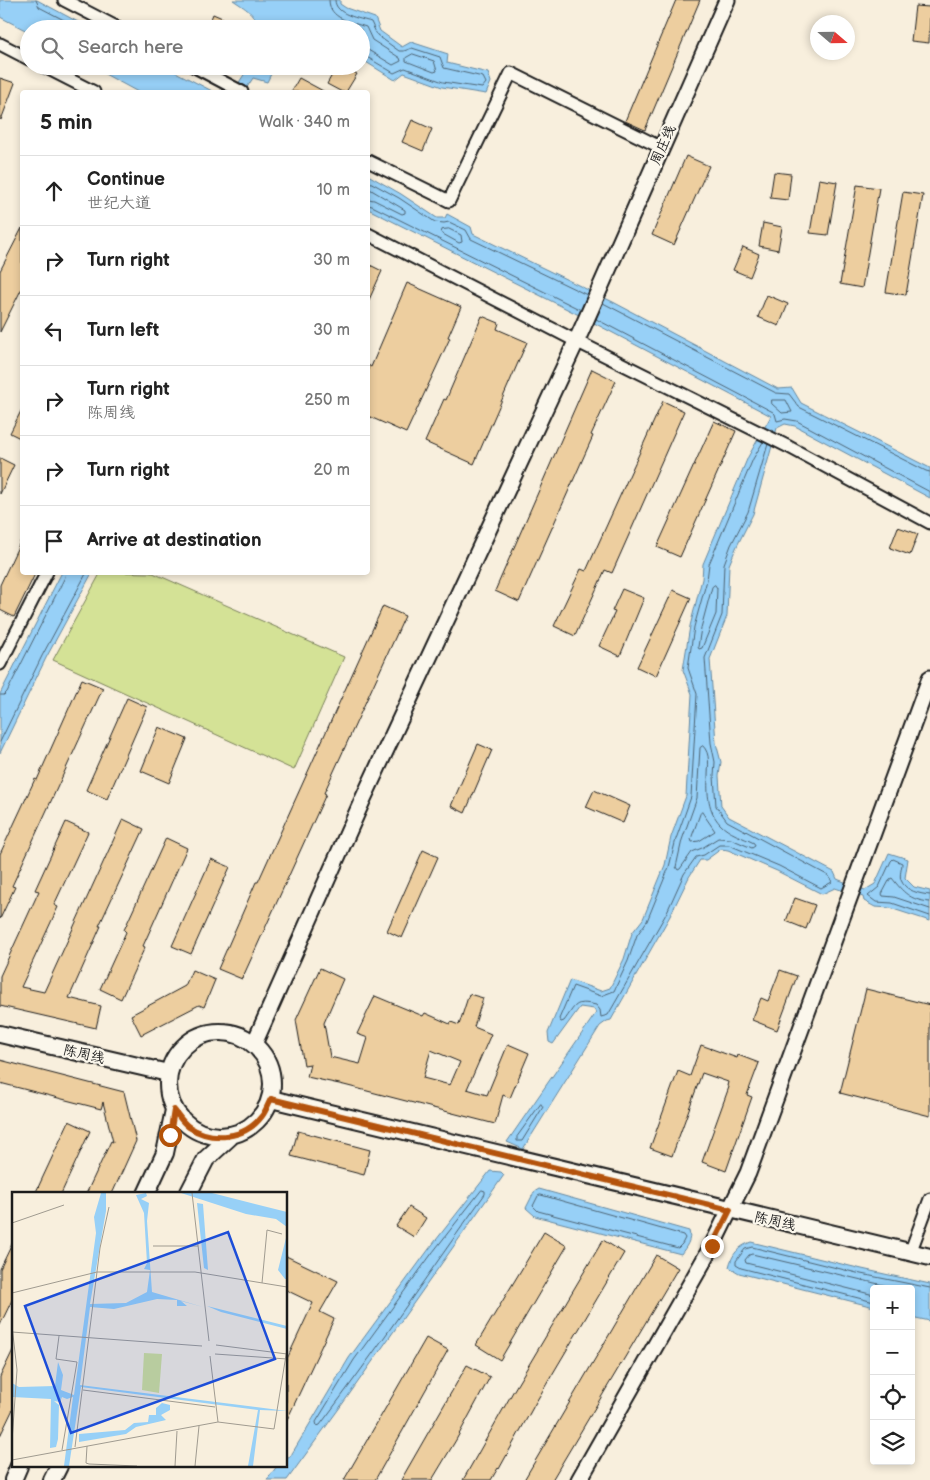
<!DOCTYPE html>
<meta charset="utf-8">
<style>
:root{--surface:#fff;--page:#f6f6f6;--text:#222;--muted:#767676;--line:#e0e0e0}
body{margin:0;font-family:"Balsamiq Sans","LXGW WenKai TC",sans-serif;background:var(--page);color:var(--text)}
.controls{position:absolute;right:15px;bottom:15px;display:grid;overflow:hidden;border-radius:5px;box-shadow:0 2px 8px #0003}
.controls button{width:45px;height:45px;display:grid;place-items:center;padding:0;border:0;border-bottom:1px solid var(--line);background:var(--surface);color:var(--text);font:25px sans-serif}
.compass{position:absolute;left:810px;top:15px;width:45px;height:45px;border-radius:50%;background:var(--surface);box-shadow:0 2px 8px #0003;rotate:110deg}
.stop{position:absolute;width:15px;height:15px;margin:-11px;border:4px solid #b45309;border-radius:50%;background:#fff}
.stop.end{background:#b45309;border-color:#fff;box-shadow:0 1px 5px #0008}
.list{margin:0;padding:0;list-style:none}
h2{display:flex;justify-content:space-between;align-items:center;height:65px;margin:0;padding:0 20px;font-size:21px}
h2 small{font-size:16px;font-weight:400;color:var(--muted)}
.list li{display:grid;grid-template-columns:32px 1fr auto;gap:15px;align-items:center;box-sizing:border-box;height:70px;padding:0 20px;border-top:1px solid var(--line)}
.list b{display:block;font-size:19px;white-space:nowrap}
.list p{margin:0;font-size:16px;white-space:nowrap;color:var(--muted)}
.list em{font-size:16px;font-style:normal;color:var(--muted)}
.icon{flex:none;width:28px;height:28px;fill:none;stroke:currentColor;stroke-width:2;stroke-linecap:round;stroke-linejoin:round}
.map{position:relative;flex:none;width:930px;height:1480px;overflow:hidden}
.search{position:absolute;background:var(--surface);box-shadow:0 2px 8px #0003;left:20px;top:20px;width:350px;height:55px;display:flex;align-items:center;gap:12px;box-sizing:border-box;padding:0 18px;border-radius:28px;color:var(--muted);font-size:19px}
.panel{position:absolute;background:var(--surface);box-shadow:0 2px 8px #0003;left:20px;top:90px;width:350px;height:485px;border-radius:5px}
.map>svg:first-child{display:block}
.green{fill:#d4e296;stroke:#787f59}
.water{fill:#97d0f7;stroke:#66889f}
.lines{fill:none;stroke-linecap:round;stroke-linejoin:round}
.shore{stroke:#4d6474;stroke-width:1}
.building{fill:#edce9f;stroke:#1c1c1c;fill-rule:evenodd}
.minor-casing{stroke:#1c1c1c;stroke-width:15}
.tertiary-casing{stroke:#1c1c1c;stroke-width:19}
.secondary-casing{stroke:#1c1c1c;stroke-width:20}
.minor{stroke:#fbf7ec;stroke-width:11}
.tertiary{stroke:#fbf7ec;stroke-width:15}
.secondary{stroke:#fbf7ec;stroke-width:16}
.route{stroke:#b45309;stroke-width:6}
.labels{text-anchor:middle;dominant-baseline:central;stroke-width:4.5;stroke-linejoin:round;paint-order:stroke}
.street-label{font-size:14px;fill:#1c1c1c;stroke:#fbf7ec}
.inset-road{fill:none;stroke:#a09b90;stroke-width:1}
.view{fill:#1d4ed8;fill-opacity:0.15;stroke:#1d4ed8;stroke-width:2.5}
.inset-edge{fill:none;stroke:#1c1c1c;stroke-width:2.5}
</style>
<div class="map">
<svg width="930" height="1480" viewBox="0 0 930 1480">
<rect width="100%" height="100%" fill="#f8efdd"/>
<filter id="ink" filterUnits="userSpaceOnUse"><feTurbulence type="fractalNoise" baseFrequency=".02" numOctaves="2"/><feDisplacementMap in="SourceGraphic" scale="10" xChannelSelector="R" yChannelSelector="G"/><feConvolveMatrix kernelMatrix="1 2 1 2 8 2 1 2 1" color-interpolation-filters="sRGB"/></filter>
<g filter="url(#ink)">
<polygon class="green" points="101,572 153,573 344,657 294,770 53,660"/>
<g class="water">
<polygon points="0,0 37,0 91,29 29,29 29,32 0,17"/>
<path d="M233 0H340V4L346 8 375 18 380 31 402 47 411 42 448 54 447 63 488 73 491 82 486 94 442 87 404 73 395 80 361 59V29H256C259 15 243 7 233 0Z"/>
<polygon points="90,66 164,66 214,92 138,92"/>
<polygon points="239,66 275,66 267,82 253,78 244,92 233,92 245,73"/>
<polygon points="368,175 401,194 437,218 445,218 447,214 471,227 473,234 613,302 778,389 792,388 801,403 930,468 930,498 795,426 785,424 777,428 753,514 736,548 729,565 727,616 710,659 716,743 721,762 719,776 721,806 729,817 834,872 837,879 865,890 875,884 889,853 908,859 905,878 914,887 930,891 930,921 890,908 875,907 864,901 863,897 835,888 822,894 777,871 728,850 721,849 706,860 700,860 689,877 670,916 611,1020 607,1021 600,1026 523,1149 507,1142 596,1013 594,1009 580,1007 553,1044 549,1042 548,1033 570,980 601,991 610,988 624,959 632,933 643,919 665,865 671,837 686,796 692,694 683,670 690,626 702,579 703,564 748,457 771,416 575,313 368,209"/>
<polygon points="62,572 92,573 46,658 0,753 0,694"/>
<polygon points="490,1171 501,1172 504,1175 346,1399 287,1480 267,1480 277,1466 286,1466 286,1459 290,1457 349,1358 429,1249"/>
<path d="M539 1189 689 1231C692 1240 686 1247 681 1254L535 1216 526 1208 534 1192Z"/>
<path d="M751 1242 862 1269 930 1284V1321L911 1317V1289H874V1307L739 1273 729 1267C732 1254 739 1246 751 1242Z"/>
</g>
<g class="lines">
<g class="shore">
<polyline points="36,0 39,7 81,29"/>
<path d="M329 0C329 19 351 22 366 27L372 40 400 58 401 61 393 65 368 50 361 49"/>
<path d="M335 0C335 15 359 18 371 22L377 35 399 51H404L412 48 440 57 444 68 483 77 486 83 482 88 443 82 405 68 394 73 365 56 361 55"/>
<polygon points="413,54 434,61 437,71 434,72 406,61 406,58"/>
<polyline points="368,181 399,198 435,222 444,223 449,222 466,230 471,239 587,295"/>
<polyline points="368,188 405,210 405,213 402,214 374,200 368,199"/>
<polyline points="368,205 372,206 581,310"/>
<polygon points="449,229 461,235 462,242 459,243 441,233 442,230"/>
<polyline points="603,303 776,393 789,394 799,407 926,471 930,472"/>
<polyline points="596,319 773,412 775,414 777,421 785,419 797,421 930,492"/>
<polygon points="772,400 786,400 792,412 782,413 772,404"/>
<path d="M763 442 753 459 709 564 707 580 694 627 688 668 697 694 691 797 676 839 669 867 647 921 637 935 628 961 614 991 601 996 573 986 559 1019 561 1022 564 1021C576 1005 574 1000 596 1005L600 1010 601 1017 608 1015 666 914 684 874 696 857 704 855 719 845H729L779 866 821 888 832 882 829 876 727 821 716 806 714 776 715 762 711 743 705 658 722 615 724 564 731 545 748 512 768 444"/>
<polygon points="715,585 717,588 716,614 702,648 699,649 698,647 701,628 712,587"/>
<polyline points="0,695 4,695 7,692 65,577 66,572"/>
<polyline points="0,742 42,656 87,572"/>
<path d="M703 746C711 754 708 766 708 776 707 793 708 811 720 824 728 833 744 838 754 843L755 846 752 848 731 839 718 838 702 848 692 852 680 869 678 870 676 867 682 840 697 798 700 748Z"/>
<polygon points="702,812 715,831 699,841 692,842 691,839 700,814"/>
<path d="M930 895C920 894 905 891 901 880 899 875 902 868 902 863L893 859 891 861 879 887 868 896 876 902 892 903 930 916"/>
<path d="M930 902C909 900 903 892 892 878L890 879 882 894 883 896 894 897 930 909"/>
<polygon points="541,1104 543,1107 522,1141 517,1141 517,1137"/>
<path d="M482 1190 485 1191V1194C430 1271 377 1350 320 1425L317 1426 316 1422 354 1360 433 1252Z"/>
<polygon points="541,1195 683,1235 685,1238 682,1244 678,1248 538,1211 533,1206 538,1196"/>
<polyline points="874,1295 746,1263 745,1260 749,1255 752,1254 900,1289"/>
<polyline points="874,1302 741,1268 736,1265 736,1261 745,1249 752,1247 861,1274 930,1288"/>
</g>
</g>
<g class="building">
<polygon points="676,0 700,0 645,130 625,121"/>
<polygon points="915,6 930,7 929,43 911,41"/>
<polygon points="213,14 227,20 223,29 207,29"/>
<polygon points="337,66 343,66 357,74 346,92 342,92 327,84"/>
<polygon points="0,78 15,83 1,120 0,119"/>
<polygon points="299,78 325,92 291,92"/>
<polygon points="412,120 432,129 423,151 402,142"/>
<polygon points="686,156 709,166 674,245 652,235"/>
<polygon points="774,172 791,174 788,200 770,198"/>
<polygon points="819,179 837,182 828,235 810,233"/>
<polygon points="857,185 879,188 862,288 840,284"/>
<polygon points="903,192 923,195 906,295 886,292"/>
<polygon points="763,223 782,227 778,250 759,246"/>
<polygon points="22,228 22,288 0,332 0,271"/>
<polygon points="743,247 759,254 750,277 733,270"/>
<polygon points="368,264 382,271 368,302"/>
<polygon points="407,283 461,307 448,337 450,338 406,433 368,416 368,365 371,367"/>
<polygon points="767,295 788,304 779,326 758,317"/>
<polygon points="482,316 499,323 497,329 527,342 474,464 425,442 444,399 446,400"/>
<polygon points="592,369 616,381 591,435 593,436 519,602 495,591"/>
<polygon points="663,401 684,411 612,573 605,570 575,636 554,626 581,569 586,571"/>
<polygon points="22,409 22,439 10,433"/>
<polygon points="714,421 736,431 680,557 657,547"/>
<polygon points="0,458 14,465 0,494"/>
<polygon points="898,527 918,534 910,555 890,548"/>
<polygon points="22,538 22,572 36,572 14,617 0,610 0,585"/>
<polygon points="622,589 644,598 620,656 599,646 615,612 612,611"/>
<polygon points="673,590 691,598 656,676 637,667"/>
<polygon points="383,606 405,616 324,793 326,794 242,979 218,969 256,882 258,882"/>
<polygon points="82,679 103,688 12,886 15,887 0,919 0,854 35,779 37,780"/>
<polygon points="127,698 147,707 107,799 86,790"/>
<polygon points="159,727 187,739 169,783 141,771"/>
<polygon points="478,744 492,750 465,813 451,806"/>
<polygon points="594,790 630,806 623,823 586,807"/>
<polygon points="123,819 144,829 99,926 101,926 69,998 101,1006 96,1028 0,1006 0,976 39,891 35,890 66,822 88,832 54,905 58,907 21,987 44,992"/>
<polygon points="166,838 187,848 143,946 145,947 121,999 100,989 126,932 124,930"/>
<polygon points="423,850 438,857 402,938 387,931"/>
<polygon points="211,859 230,867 191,954 172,946"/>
<polygon points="795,898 815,905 806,929 786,921"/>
<path d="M320 968 343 979 324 1023 330 1057 360 1064 368 1038 357 1034 375 996 423 1016 425 1013 450 1024 451 1022 459 1025 469 994 483 998 474 1027 491 1034 467 1089 487 1095 508 1044 529 1053 510 1098 503 1095 495 1124 344 1085 307 1077 310 1064 304 1065 296 1020ZM431 1050 460 1062 450 1085 423 1078Z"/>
<polygon points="192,970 215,980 204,1007 199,1005 141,1035 131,1015 185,986"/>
<polygon points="780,970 797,976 777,1030 752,1020 761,998 768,1001"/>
<polygon points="866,989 930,1005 930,1116 840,1093"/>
<polygon points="701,1045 737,1058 738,1055 759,1063 747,1095 752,1097 726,1171 702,1162 729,1087 727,1086 728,1082 702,1073 672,1156 650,1148 678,1071 690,1076"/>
<polygon points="0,1060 124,1092 136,1141 112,1194 86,1194 111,1141 113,1142 103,1102 101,1109 0,1083"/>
<polygon points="69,1121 90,1131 61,1194 35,1194"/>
<polygon points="298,1131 370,1150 364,1175 291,1156"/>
<polygon points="409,1207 426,1218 414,1237 396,1226"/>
<polygon points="544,1232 567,1246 500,1360 476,1345"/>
<polygon points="14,1240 14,1296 0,1325 0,1269"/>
<polygon points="603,1240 624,1253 536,1402 499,1469 498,1468 491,1480 463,1480 514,1390"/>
<polygon points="656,1255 678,1268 552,1480 524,1480"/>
<polygon points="286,1256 338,1281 320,1312 334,1319 286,1422 286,1361 313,1303 286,1290"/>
<polygon points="426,1338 448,1350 375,1480 344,1480"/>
<polygon points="14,1348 14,1407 0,1436 0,1377"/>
<polygon points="467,1365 490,1377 456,1440 432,1480 401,1480"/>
</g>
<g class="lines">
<defs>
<g id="minor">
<polyline points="64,0 120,29"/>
<polyline points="0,44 29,59"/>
<polyline points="43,66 94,92"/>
<polyline points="193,66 242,92"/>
<polyline points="368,161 449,201 511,73 662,148"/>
<polyline points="368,234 576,341 789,447 930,523"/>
<polyline points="0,664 47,572"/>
<polyline points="910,1253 930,1199"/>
</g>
<g id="tertiary">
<polyline points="254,1044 363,799 581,331 727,0"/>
<polyline points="579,1480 712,1246 748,1173 930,678"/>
</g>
<g id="secondary">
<circle cx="220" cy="1084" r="52"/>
<polyline points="0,1034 168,1073"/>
<polyline points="271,1099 930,1257"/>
<polyline points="146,1194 165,1153 174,1110"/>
<polyline points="188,1194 206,1159 230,1137"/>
<polyline points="13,1480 19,1466"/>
<polyline points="52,1480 59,1466"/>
</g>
</defs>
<use href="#minor" class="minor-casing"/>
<use href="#tertiary" class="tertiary-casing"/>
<use href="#secondary" class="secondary-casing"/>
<use href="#minor" class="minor"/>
<use href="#tertiary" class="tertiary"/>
<use href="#secondary" class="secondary"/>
</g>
</g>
<g class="lines" filter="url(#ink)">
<path class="route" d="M170 1135 174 1110C178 1115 183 1123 189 1127 212 1142 245 1139 262 1116 266 1111 268 1104 271 1099L730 1210 712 1246"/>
</g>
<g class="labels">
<g class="street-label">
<text transform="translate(663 145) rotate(-66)">周庄线</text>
<text transform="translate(84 1054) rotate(13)">陈周线</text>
<text transform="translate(775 1221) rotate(13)">陈周线</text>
</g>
</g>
<g transform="translate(12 1192)">
<rect width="275" height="275" fill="#f8efdd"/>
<path d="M132 161 150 162 147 201 130 198Z" fill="#d4e296"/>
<path d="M89 1H94V19L78 112 114 111 135 100 138 78 132 77 135 71 132 21 124 3 134 1 135 4 129 7 137 11 135 29 140 100 191 115 169 109 175 114H165V108L145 107 102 117 78 115 68 193 275 219 248 218 241 274H236L246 218 69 195 57 274H52L61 205 55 207 50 205 48 210 42 209 47 213 46 247 44 255 38 256 39 207 0 205V191L7 195 43 194 46 170 51 183 49 198 62 203 84 41 82 25ZM169 1H200L275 20V35L264 27 234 22ZM185 11 191 12 196 78 192 76ZM275 42V87H273L266 78ZM195 114 275 134V137L209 120ZM150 211 158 213V218L149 223 154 228 124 235 114 242 67 250V242L113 238 122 231 136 230 137 223H144V216Z" fill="#97d0f7"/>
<path class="inset-road" d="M180 1 197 149M0 31 52 13M141 54H186M250 91 255 38 270 42M0 101 85 80H183L275 95M0 134 5 178 0 249M0 140 190 154M47 144 44 167 65 170 50 258M204 153 275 162M203 162 275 167M71 198 203 215M206 230 262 237 275 157M75 254 74 271 77 272 125 274M63 255 88 56 97 15M0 268 206 230 198 164M163 274 165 239M183 274 187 234"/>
<path class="view" d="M216 40 263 167 59 241 13 114Z"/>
<rect width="275" height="275" class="inset-edge"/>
</g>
</svg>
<div class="controls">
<button>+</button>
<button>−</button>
<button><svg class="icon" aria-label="locate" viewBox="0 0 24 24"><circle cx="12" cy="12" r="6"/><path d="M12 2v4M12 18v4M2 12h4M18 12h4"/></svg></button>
<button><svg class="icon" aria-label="layers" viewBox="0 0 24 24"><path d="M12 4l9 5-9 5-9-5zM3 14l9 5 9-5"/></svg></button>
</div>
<svg class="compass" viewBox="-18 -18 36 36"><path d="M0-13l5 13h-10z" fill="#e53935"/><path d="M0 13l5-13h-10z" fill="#767676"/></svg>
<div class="stop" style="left:170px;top:1135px"></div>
<div class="stop end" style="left:712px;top:1246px"></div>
<div class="search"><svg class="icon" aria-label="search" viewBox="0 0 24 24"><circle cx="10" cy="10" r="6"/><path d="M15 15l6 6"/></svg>Search here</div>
<section class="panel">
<h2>5 min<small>Walk · 340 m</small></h2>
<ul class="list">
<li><svg class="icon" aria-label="ahead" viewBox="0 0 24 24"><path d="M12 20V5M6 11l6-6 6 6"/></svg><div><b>Continue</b><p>世纪大道</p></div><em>10 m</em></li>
<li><svg class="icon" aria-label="right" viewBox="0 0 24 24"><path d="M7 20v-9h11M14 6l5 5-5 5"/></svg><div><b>Turn right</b></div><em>30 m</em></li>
<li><svg class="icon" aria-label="left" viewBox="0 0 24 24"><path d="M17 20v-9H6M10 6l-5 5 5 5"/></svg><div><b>Turn left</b></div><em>30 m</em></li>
<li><svg class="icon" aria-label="right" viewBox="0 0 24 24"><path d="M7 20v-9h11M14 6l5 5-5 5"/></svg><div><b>Turn right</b><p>陈周线</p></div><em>250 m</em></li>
<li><svg class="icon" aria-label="right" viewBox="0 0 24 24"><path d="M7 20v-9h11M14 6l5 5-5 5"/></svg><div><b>Turn right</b></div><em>20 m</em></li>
<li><svg class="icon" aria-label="arrive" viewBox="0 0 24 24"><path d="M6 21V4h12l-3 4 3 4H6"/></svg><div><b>Arrive at destination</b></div></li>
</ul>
</section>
</div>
